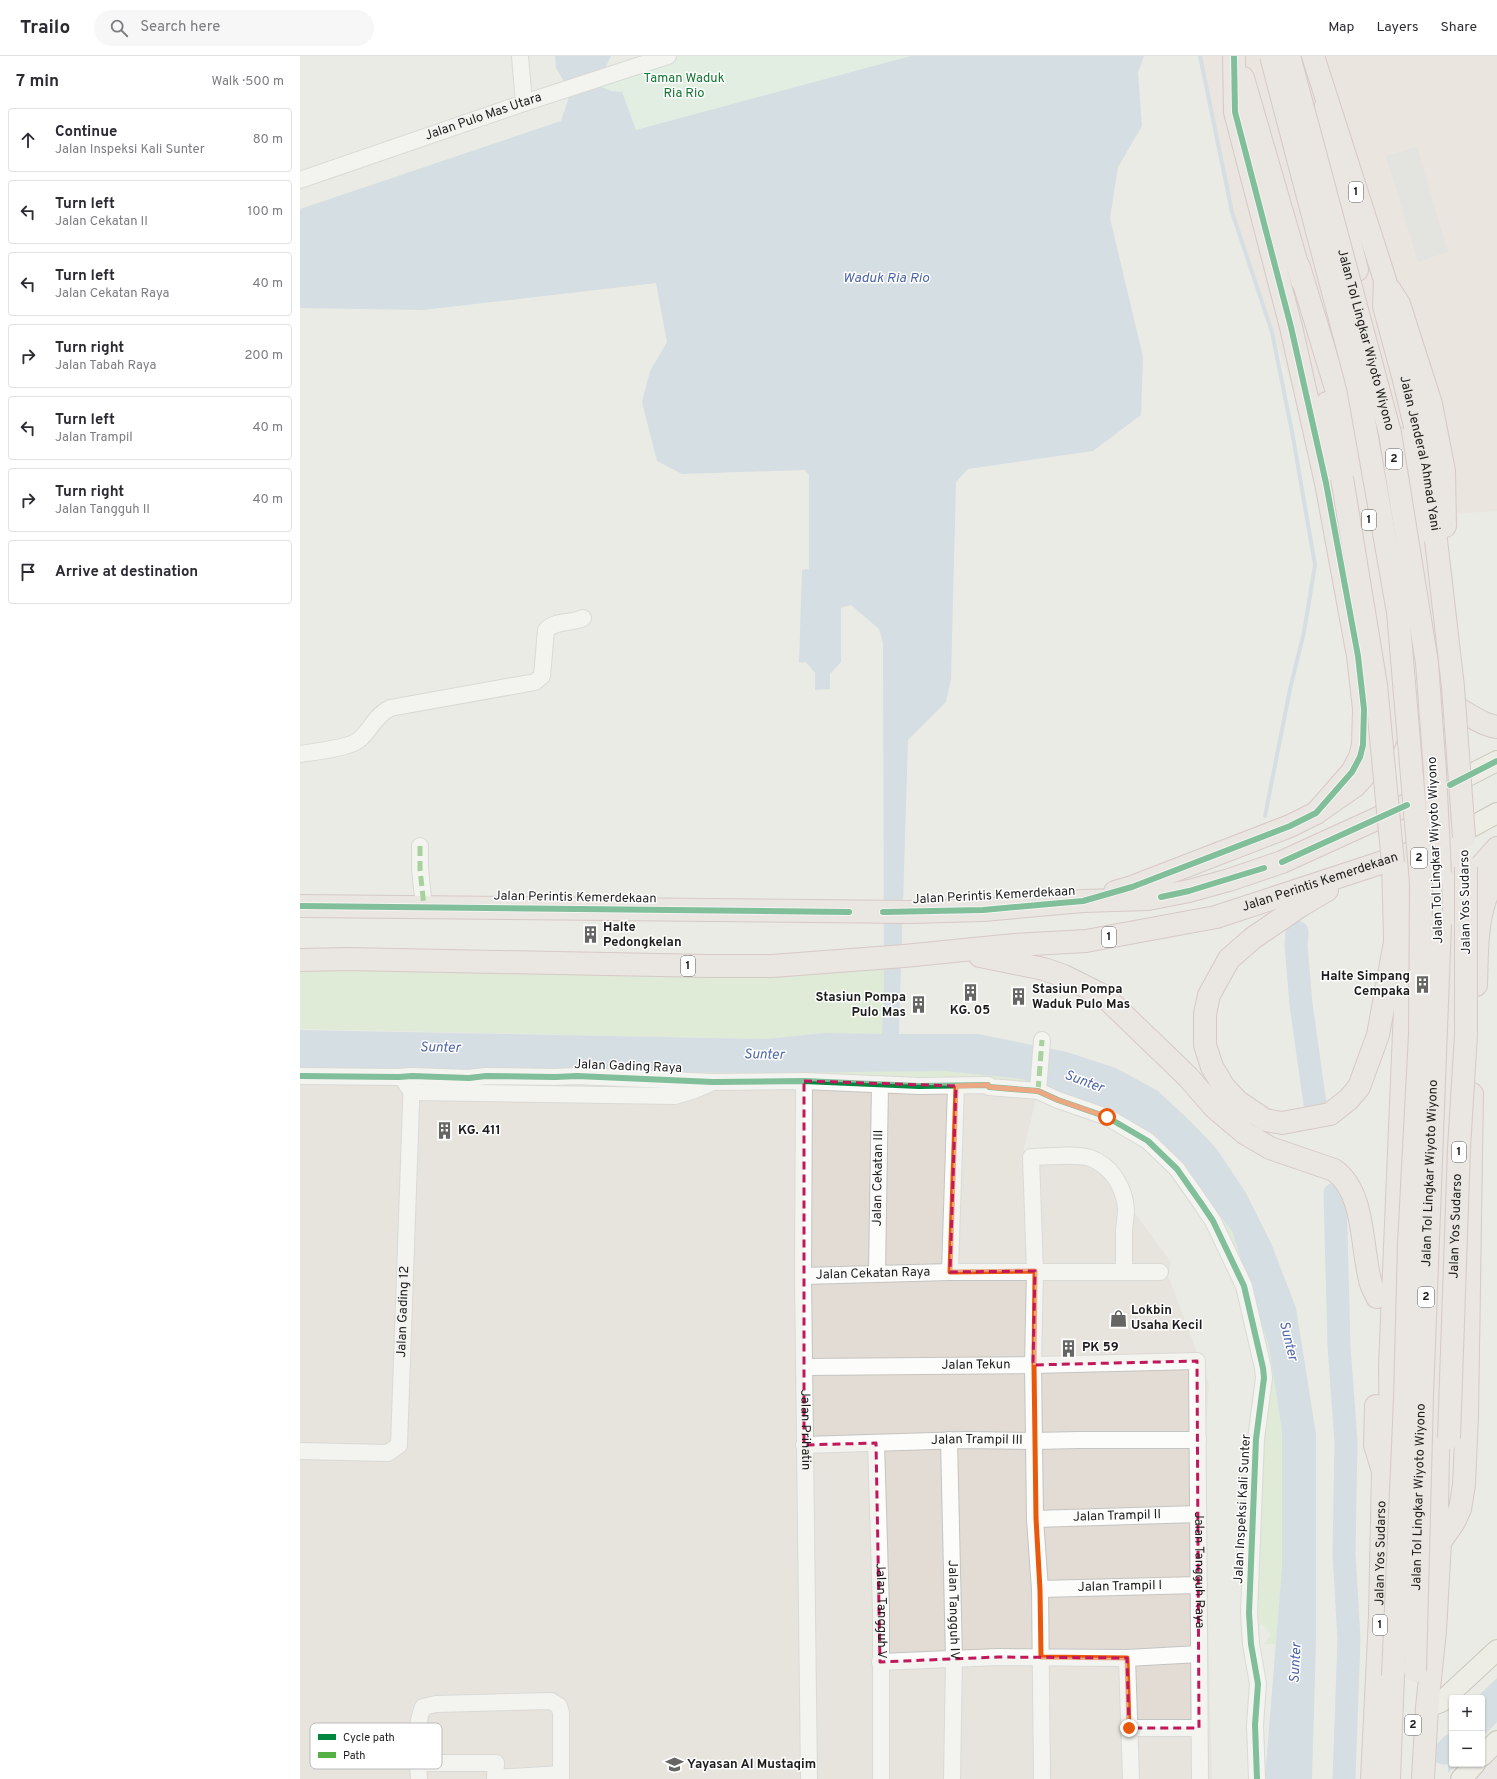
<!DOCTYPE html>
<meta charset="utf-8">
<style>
:root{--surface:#fff;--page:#f7f7f7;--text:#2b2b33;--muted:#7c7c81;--line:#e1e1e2}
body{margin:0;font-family:Overpass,sans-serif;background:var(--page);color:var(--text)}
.controls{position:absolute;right:12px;bottom:12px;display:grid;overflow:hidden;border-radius:4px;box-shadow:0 1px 3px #0004}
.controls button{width:36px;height:36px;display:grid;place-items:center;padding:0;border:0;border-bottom:1px solid var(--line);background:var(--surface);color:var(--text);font:20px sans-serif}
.stop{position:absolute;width:12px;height:12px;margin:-9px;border:3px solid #ea580c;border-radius:50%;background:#fff}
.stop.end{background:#ea580c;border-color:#fff;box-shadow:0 1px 4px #0008}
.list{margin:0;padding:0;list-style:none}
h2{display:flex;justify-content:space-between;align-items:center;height:52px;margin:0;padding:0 16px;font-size:17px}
h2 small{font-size:13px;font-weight:400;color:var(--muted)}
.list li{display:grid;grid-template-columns:26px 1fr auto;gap:12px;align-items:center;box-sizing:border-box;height:64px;margin:0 8px 8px;padding:0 8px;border:1px solid var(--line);border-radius:4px}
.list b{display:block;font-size:15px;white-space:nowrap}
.list p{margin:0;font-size:13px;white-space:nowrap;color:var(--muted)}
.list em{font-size:13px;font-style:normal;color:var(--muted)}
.icon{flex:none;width:22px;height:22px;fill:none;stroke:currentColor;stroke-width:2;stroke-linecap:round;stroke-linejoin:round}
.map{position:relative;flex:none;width:1197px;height:1723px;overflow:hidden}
header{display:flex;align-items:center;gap:24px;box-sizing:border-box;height:56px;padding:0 20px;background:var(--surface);border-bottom:1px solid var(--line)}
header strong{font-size:19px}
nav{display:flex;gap:22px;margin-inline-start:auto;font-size:14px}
.search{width:280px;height:36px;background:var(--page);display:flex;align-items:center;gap:10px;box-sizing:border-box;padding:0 14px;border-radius:22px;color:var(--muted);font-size:15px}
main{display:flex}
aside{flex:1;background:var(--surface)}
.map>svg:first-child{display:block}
.commercial{fill:#e9ded8}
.industrial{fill:#e8dfe2}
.military{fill:#e3dcd4}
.grass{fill:#d0e8c6}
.park{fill:#d4f1db}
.parking{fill:#dadad8}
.water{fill:#bacedd}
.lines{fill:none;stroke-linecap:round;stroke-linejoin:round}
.stream{stroke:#bacedd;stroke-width:4}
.river{stroke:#bacedd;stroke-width:23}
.minor-casing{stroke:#c4c4c2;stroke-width:18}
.major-casing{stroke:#a09d84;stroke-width:22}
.highway-casing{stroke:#bea0a0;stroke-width:24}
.minor{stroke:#fcfcfb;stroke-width:16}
.major{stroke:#f0eee4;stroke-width:20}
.highway{stroke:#e8dfde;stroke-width:22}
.highway-bridge-casing{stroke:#bea0a0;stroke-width:24;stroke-linecap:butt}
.highway-bridge{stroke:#e8dfde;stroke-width:22}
.quiet{stroke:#55b145;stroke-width:5;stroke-dasharray:10 5;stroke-linecap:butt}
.cycleway-casing{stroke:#fff;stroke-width:8}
.cycleway{stroke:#00873e;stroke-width:6}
.route{stroke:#ea580c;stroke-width:5}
.marked{fill:none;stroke:#c2185b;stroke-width:3;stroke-dasharray:8 5;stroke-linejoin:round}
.labels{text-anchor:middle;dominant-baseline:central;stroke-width:3;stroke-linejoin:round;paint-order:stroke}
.shield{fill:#fff;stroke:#616161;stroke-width:1}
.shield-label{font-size:12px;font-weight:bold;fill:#1d1d1d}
.park-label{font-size:13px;fill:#117531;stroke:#fff}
.street-label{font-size:13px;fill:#1d1d1d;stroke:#fff}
.poi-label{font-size:13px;font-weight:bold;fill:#1d1d1d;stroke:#fff;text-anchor:start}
.water-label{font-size:14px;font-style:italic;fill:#4f65a7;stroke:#fff}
.key{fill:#fff;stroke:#bbb;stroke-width:1}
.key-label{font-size:11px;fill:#1d1d1d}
</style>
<header>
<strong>Trailo</strong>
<div class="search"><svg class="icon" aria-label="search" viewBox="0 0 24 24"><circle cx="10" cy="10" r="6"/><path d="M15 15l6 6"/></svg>Search here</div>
<nav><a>Map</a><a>Layers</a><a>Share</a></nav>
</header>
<main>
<aside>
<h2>7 min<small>Walk · 500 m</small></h2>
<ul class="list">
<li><svg class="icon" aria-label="ahead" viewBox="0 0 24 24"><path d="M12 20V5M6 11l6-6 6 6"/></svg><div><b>Continue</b><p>Jalan Inspeksi Kali Sunter</p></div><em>80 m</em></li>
<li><svg class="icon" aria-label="left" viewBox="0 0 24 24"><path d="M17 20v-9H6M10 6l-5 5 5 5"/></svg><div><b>Turn left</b><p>Jalan Cekatan II</p></div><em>100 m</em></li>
<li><svg class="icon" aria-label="left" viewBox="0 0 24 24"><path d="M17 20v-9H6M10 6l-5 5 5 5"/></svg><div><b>Turn left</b><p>Jalan Cekatan Raya</p></div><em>40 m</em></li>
<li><svg class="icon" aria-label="right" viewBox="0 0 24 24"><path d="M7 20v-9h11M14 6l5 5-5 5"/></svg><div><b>Turn right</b><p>Jalan Tabah Raya</p></div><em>200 m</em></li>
<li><svg class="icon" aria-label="left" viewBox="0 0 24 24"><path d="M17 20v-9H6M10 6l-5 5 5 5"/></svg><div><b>Turn left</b><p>Jalan Trampil</p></div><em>40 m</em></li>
<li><svg class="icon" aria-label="right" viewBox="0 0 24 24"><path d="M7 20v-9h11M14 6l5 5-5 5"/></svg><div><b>Turn right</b><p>Jalan Tangguh II</p></div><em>40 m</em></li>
<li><svg class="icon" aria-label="arrive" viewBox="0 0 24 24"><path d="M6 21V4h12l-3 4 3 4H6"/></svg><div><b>Arrive at destination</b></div></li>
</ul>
</aside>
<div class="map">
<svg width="1197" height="1723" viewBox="0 0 1197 1723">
<rect width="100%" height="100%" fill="#ebebe6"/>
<polygon class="commercial" points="900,0 1197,0 1197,455 1109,461 1008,377 932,156"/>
<polygon class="industrial" points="1197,1685 1197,1723 1161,1723"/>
<polygon class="military" points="0,1018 738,1035 722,1101 793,1100 871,1206 868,1219 909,1328 904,1396 912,1723 0,1723"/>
<g class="grass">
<polygon points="585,901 582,978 524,977 465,983 0,973 0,905"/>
<polygon points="283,1015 440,1017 644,1015 722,1023 810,1054 856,1083 895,1127 932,1175 969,1290 982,1376 982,1511 976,1588 964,1588 971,1579 962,1568 951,1577 949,1557 956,1383 964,1322 963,1312 951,1257 944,1230 913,1165 877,1113 848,1085 829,1073 807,1061 758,1044 738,1035 689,1031 504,1025 413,1026 299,1022 0,1020 0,1017 106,1019"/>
</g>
<polygon class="park" points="379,0 611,0 336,74 322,36 311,35 297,29"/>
<polygon class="parking" points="1117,91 1148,196 1118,206 1086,100"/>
<g class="water">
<polygon points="255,0 311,0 297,29 311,35 322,36 336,74 611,0 844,0 838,17 842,70 818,111 810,162 843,301 841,359 793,395 668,413 656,426 651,623 646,646 608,684 599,978 678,978 767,996 816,1012 858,1035 891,1066 916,1092 946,1137 971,1187 996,1252 1016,1378 1016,1584 1012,1723 965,1723 982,1511 982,1376 969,1290 932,1175 895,1127 810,1054 722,1023 644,1015 467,1017 317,1016 0,1017 0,974 465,983 524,977 582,978 584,928 583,587 579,573 551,549 541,552 541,606 530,618 530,633 515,634 515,617 506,606 499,607 502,514 509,513 509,419 505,414 382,418 357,405 342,346 350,315 367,286 356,227 123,254 0,252 0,153 261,65 269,41 263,24 256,12"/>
<polygon points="1197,1622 1197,1666 1182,1682 1182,1642 1176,1642"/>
<polygon points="1152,1665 1152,1708 1156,1708 1148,1717 1150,1667"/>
</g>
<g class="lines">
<polyline class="stream" points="900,0 932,156 972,276 993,381 1015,509 1004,576 990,633 965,760"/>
<g class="river">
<polyline points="997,876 996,889 1001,948 1015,1048"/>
<polyline points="1035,1138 1039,1290 1046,1386 1044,1498 1049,1583 1044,1723"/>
<polyline points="1144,1697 1152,1689"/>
</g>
<defs>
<g id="minor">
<polyline points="220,0 224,47"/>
<path id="s1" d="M0 124 224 47 368 0"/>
<path d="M0 698C13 696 51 692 60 683 71 673 75 660 90 652L235 626 242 620 246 574C255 564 271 568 283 562"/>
<polyline points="120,790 120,813 124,851"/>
<polyline points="0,1020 99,1021 112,1020 169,1022 186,1020 255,1021 277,1020 413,1026 504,1025 619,1030 688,1029 689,1031 738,1035 758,1044 807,1061 848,1085 877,1113 903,1150 913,1165 944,1230 963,1312 964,1322 956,1383 949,1557 951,1588 958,1628 955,1669 957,1723"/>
<path id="s2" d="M504 1025 503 1220 509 1723"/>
<polyline points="106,1028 112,1036 375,1040 395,1034 409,1028"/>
<polyline points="738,1035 742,984"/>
<polyline points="650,1216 656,1030"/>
<path id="s3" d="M577 1217 580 1028"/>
<path id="s4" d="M503 1220 650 1216H860"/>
<path id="s5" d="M504 1311 733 1309 897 1305 900 1723"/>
<path id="s6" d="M649 1384 654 1603 652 1723"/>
<path id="s7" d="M576 1387 581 1554V1723"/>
<path id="s8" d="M504 1389 666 1384 734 1385 778 1384H898"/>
<path id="s9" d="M0 1395 88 1397 99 1389 112 1020"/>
<path id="s10" d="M735 1463 898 1458"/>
<path id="s11" d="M740 1533 899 1529"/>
<polyline points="827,1602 831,1723"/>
<polyline points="580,1606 698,1601 827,1602 899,1598"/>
<polyline points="829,1672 899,1672"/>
<polyline points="118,1707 196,1707 195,1722 261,1718"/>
<path d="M119 1723C118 1700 114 1672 123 1651L136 1648 251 1645 259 1650 261 1657V1723"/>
<path d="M742 1723 740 1533 735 1463 733 1309 735 1215 731 1101C748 1101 774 1097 790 1102 811 1109 825 1132 826 1154 826 1161 824 1169 824 1176 824 1189 824 1202 824 1216"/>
</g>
<g id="major">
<polyline points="1150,729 1197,705"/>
<polyline points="1153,781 1197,757"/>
<polyline points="1127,1651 1141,1646 1197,1594"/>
<polyline points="1182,1700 1197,1685"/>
<polyline points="1161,1723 1175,1708"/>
</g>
<g id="highway">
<polyline points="934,0 935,56 991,271 1026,427 1058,600 1064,653 1063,689 1060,701 1052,716 1016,757"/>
<path id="s12" d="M1013 0 1085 224 1084 250 1103 320 1125 412 1136 484"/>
<polyline points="943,22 1002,225"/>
<polyline points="1027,48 1020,65 1057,214"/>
<polyline points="999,211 1062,418 1095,640"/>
<polyline points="1090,234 1099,248 1131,348 1144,415 1145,470"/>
<polyline points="1027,347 1042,422"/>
<polyline points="1100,383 1110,425 1122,489 1137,584 1151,741 1154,862 1140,1309 1137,1449 1140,1486 1135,1575 1127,1651 1123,1723"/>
<path d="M1143 643C1159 652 1180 669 1197 671"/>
<polyline points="1093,807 1095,882"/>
<polyline points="1027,834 1000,850 953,882 929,903 909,939 905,958 905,989 912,1011 924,1031 937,1045 965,1064 982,1067 1030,1058 1049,1043 1059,1031 1078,979 1095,886"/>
<polyline points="815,836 832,831 990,770 1016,757 1055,730 1072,711 1082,692 1097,654"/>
<polyline points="1163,844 1180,811 1197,792"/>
<polyline points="0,850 611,856 683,854 783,845 848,843 889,835 929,824 982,806 1131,738"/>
<path d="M680 900 744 913 764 920 804 940 888 1021 914 1051 946 1078 970 1092 1034 1114C1065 1136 1061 1189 1070 1224 1071 1230 1075 1236 1077 1241"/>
<path id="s13" d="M0 904 47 903 408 910H472L604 900 714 889 786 885 916 861 1135 789"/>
<path d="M1176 929C1177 901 1176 871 1185 844 1188 835 1193 827 1197 819"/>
<polyline points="1083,1415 1091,1392 1090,1310 1110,833 1110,814"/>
<polyline points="1140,1486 1154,1466 1160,1453 1164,1429 1167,1359 1172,1038"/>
<path id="s14" d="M1072 1723 1080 1560 1083 1415 1075 1389 1076 1350"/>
<polyline points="1089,1723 1093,1620"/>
</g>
</defs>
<use href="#minor" class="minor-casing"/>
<use href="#major" class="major-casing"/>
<use href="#highway" class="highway-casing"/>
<use href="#minor" class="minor"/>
<use href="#major" class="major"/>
<use href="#highway" class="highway"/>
<defs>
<g id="highway-bridge">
<polyline points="971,0 1058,331 1098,556 1121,827 1120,978 1109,1188 1105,1343 1093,1620"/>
<path id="s15" d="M989 0 1090 377 1127 607 1135 716 1140 817"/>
<polyline points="1042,422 1076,629 1093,807"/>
<polyline points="1136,484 1153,631 1164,781"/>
<path id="s16" d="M1149 1382 1159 1092 1166 979V811"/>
<path id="s17" d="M1115 1615 1122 1340 1140 868"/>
</g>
</defs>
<use href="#highway-bridge" class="highway-bridge-casing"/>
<use href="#highway-bridge" class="highway-bridge"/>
<g class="quiet">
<polyline points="120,790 120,813 124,851"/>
<polyline points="738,1035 742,984"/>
</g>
<defs>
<g id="cycleway">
<polyline points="1150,729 1197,705"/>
<polyline points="982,806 1107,749"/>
<polyline points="861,841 889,835 964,812"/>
<polyline points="0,850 549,856"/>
<polyline points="583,856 683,854 783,845 832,831 990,770 1016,757 1052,716 1060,701 1063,689 1064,653 1058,600 1026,427 991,271 935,56 934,0"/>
<polyline points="0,1020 99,1021 112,1020 169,1022 186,1020 255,1021 277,1020 413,1026 504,1025 619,1030 688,1029 689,1031 738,1035 758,1044 807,1061 848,1085 877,1113 903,1150 913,1165 944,1230 963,1312 964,1322 956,1383 949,1557 951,1588 958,1628 955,1669 957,1723"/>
</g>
</defs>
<use href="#cycleway" class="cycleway-casing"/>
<use href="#cycleway" class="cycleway"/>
</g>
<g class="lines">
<polyline class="route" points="807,1061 758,1044 738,1035 689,1031 688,1029 656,1030 650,1216 735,1215 734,1309 736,1462 740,1534 741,1601 827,1602 829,1672"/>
</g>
<path d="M0 0H1197V1723H0ZM504 1025 656 1030 650 1216 735 1215 733 1309 897 1305 899 1672H829L827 1602 698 1601 580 1606 576 1387 504 1389Z" fill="#ebebe6" fill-opacity=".55" fill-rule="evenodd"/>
<path class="marked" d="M504 1025 656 1030 650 1216 735 1215 733 1309 897 1305 899 1672H829L827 1602 698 1601 580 1606 576 1387 504 1389Z"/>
<defs>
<symbol id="building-bare" viewBox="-9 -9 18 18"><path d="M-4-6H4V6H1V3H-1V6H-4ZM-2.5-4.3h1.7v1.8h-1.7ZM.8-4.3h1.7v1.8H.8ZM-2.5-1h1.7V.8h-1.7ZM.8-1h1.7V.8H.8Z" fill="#656563" stroke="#fff" stroke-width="2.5" paint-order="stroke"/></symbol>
<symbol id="shop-bare" viewBox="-9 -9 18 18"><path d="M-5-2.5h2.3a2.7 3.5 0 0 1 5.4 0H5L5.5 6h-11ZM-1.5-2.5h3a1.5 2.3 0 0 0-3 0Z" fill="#656563" stroke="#fff" stroke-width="2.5" paint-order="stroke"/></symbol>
<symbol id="school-bare" viewBox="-9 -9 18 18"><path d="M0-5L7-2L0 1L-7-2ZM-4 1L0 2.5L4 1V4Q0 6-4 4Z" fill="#656563" stroke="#fff" stroke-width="2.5" paint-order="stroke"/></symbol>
</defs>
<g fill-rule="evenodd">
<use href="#building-bare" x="278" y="866" width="25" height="25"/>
<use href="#building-bare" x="1110" y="916" width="25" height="25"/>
<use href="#building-bare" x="658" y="924" width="25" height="25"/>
<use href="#building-bare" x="706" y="928" width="25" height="25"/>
<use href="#building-bare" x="606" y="936" width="25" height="25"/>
<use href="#building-bare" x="132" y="1062" width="25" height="25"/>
<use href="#shop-bare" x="806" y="1250" width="25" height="25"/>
<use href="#building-bare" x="756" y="1280" width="25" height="25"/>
<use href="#school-bare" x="362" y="1696" width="25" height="25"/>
</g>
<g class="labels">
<g class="shield">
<rect x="1049" y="126" width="14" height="20" rx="3"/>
<rect x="1086" y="393" width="16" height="20" rx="3"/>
<rect x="1062" y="454" width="14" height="20" rx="3"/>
<rect x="1111" y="792" width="16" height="20" rx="3"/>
<rect x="802" y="871" width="14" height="20" rx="3"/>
<rect x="381" y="900" width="14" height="20" rx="3"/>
<rect x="1152" y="1086" width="14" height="20" rx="3"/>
<rect x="1118" y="1231" width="16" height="20" rx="3"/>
<rect x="1073" y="1559" width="14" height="20" rx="3"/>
<rect x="1105" y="1659" width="16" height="20" rx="3"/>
</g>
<g class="shield-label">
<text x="1056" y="136">1</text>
<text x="1094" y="403">2</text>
<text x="1069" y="464">1</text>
<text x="1119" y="802">2</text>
<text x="809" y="881">1</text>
<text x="388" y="910">1</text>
<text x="1159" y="1096">1</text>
<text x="1126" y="1241">2</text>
<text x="1080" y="1569">1</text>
<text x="1113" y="1669">2</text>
</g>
<g class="park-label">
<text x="384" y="23">Taman Waduk<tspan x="384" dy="15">Ria Rio</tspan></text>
</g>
<g class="street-label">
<text stroke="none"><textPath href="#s1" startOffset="194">Jalan Pulo Mas Utara</textPath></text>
<text stroke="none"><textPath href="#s15" startOffset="294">Jalan Tol Lingkar Wiyoto Wiyono</textPath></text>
<text stroke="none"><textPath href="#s12" startOffset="413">Jalan Jenderal Ahmad Yani</textPath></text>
<text transform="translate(1136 794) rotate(-92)">Jalan Tol Lingkar Wiyoto Wiyono</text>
<text stroke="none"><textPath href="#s13" startOffset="1029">Jalan Perintis Kemerdekaan</textPath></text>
<text transform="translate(694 840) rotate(-3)">Jalan Perintis Kemerdekaan</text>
<text transform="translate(275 842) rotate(1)">Jalan Perintis Kemerdekaan</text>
<text transform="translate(1166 846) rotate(-91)">Jalan Yos Sudarso</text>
<text transform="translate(328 1011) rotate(2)">Jalan Gading Raya</text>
<text stroke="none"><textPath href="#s17" startOffset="498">Jalan Tol Lingkar Wiyoto Wiyono</textPath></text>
<text stroke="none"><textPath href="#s3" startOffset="95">Jalan Cekatan III</textPath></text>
<text stroke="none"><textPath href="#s16" startOffset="212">Jalan Yos Sudarso</textPath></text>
<text stroke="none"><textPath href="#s4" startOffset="70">Jalan Cekatan Raya</textPath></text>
<text stroke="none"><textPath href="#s9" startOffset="235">Jalan Gading 12</textPath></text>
<text stroke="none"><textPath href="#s5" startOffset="172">Jalan Tekun</textPath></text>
<text stroke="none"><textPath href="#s2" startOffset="349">Jalan Prihatin</textPath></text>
<text stroke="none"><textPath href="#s8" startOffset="173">Jalan Trampil III</textPath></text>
<text stroke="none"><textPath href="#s17" startOffset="174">Jalan Tol Lingkar Wiyoto Wiyono</textPath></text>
<text transform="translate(943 1453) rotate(-87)">Jalan Inspeksi Kali Sunter</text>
<text stroke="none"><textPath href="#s10" startOffset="82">Jalan Trampil II</textPath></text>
<text stroke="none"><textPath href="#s14" startOffset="226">Jalan Yos Sudarso</textPath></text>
<text stroke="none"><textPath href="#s5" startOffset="602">Jalan Tangguh Raya</textPath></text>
<text stroke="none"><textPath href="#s11" startOffset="80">Jalan Trampil I</textPath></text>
<text stroke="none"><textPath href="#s6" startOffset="170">Jalan Tangguh IV</textPath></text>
<text stroke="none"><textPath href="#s7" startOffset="168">Jalan Tangguh V</textPath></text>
</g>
<g class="poi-label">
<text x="303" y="872">Halte<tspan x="303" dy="15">Pedongkelan</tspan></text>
<text x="1110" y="921" text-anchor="end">Halte Simpang<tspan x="1110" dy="15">Cempaka</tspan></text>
<text x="732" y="934">Stasiun Pompa<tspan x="732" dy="15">Waduk Pulo Mas</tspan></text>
<text x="606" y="942" text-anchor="end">Stasiun Pompa<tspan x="606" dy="15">Pulo Mas</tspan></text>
<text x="670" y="955" text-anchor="middle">KG. 05</text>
<text x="158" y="1075">KG. 411</text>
<text x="831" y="1255">Lokbin<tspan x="831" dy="15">Usaha Kecil</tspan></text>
<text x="782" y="1292">PK 59</text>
<text x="387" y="1709">Yayasan Al Mustaqim</text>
</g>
<g class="water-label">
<text x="586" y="222">Waduk Ria Rio</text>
<text transform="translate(140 992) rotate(1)">Sunter</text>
<text transform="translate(464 999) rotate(1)">Sunter</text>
<text transform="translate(784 1026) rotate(20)">Sunter</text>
<text transform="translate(988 1285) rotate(76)">Sunter</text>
<text transform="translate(996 1607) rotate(-87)">Sunter</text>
</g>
</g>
<rect x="10" y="1667" width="132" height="46" rx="6" class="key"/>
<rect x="18" y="1678" width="18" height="6" fill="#00873e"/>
<rect x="18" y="1696" width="18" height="6" fill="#55b145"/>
<g class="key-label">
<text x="43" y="1685">Cycle path</text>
<text x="43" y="1703">Path</text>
</g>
</svg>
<div class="controls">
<button>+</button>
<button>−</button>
</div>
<div class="stop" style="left:807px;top:1061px"></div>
<div class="stop end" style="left:829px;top:1672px"></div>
</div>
</main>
